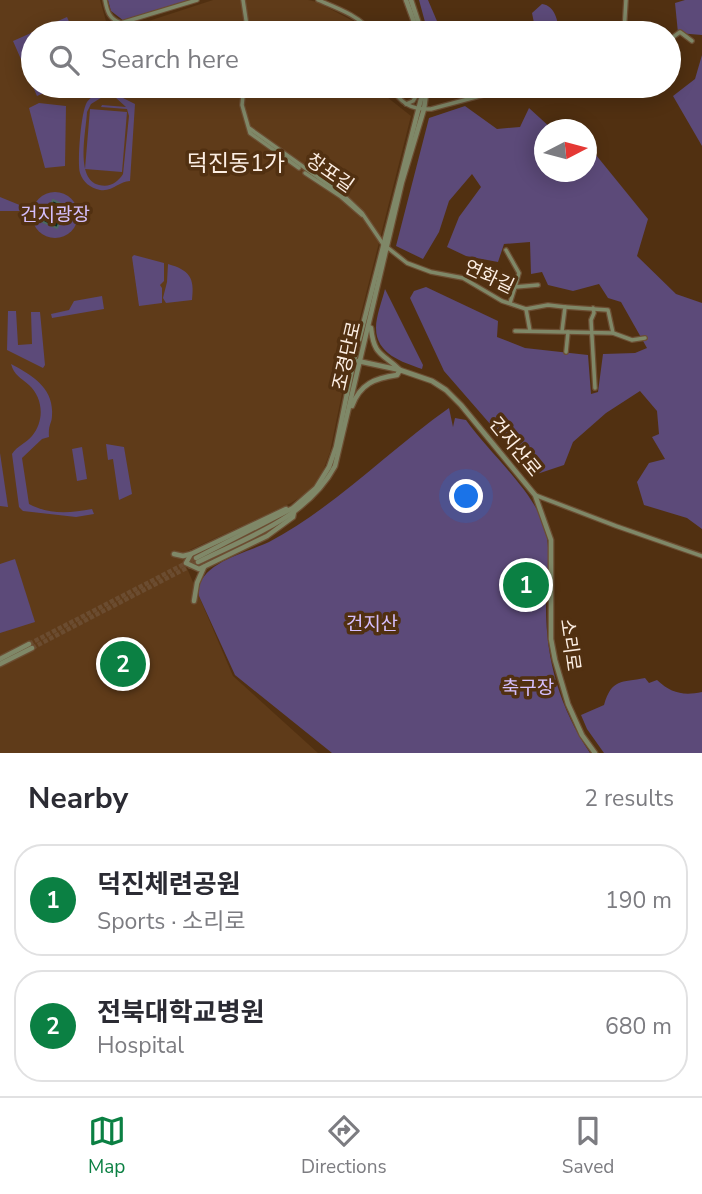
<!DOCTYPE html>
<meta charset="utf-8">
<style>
:root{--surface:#fff;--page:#f7f7f7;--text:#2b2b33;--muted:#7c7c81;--line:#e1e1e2;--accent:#0b8043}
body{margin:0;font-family:"Nunito Sans","Noto Sans KR",sans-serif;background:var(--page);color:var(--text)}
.compass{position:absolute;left:534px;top:119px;width:63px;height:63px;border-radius:50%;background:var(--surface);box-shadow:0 4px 18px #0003;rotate:84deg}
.you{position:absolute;left:467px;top:497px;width:24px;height:24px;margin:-18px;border:5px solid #fff;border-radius:50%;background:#1a73e8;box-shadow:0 0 0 10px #1a73e833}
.badge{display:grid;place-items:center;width:46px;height:46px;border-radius:50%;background:var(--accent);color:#fff;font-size:23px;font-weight:700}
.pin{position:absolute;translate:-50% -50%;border:4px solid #fff;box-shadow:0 2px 7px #0006}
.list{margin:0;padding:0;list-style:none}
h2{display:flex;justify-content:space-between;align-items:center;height:91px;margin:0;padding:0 28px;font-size:30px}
h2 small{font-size:23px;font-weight:400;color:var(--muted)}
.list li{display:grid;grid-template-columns:46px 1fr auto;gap:21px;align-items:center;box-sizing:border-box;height:112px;margin:0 14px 14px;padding:0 14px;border:2px solid var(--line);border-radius:28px}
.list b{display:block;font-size:26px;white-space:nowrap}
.list p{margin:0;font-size:23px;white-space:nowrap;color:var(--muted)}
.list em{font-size:23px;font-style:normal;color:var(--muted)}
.icon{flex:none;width:38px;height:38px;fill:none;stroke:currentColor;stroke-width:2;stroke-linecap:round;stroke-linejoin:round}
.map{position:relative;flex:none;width:702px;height:753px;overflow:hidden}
.search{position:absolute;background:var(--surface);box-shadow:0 4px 18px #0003;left:21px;right:21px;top:21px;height:77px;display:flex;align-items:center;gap:18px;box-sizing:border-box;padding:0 24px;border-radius:38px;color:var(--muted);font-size:26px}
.sheet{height:343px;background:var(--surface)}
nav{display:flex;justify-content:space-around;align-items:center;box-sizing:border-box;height:98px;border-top:2px solid var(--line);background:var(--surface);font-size:19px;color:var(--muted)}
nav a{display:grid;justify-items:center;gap:4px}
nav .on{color:var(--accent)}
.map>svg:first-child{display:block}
.built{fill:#5f3b19}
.green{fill:#5c4a79;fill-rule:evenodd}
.water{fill:#022e28;stroke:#4d6860;stroke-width:2}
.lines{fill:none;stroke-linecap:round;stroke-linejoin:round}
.tertiary-tunnel{stroke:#6b4c30;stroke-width:4.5;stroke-dasharray:4.5 2;stroke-linecap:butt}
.minor-casing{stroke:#6c4e33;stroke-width:6}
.tertiary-casing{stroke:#6c4e33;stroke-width:7}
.minor{stroke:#7f8868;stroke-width:3.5}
.tertiary{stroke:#7f8868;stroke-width:4.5}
.labels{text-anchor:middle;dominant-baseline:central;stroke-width:7;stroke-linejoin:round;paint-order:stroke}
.street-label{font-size:19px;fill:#fceee3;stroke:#513011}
.park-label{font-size:19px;fill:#d5bffd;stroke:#513011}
.quarter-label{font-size:23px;fill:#fceee3;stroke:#513011}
</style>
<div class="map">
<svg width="702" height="753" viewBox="0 0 702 753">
<rect width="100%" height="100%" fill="#513011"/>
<polygon class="built" points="0,0 100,0 106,21 118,31 213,0 308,0 317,2 357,23 370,33 33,33 33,86 383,86 387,97 411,116 347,369 330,452 320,479 307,493 291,503 181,554 233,676 318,753 0,753"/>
<g class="green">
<polygon points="108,0 193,0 124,21 111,11"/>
<polygon points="419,0 428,0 442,33 428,33"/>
<polygon points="685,0 702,0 702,35 678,33 675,3"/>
<path d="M542 4C556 6 557 21 560 33H536L532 13Z"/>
<polygon points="67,17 74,33 33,33 33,86 61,86 37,96 13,41"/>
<polygon points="702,55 702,146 673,96 695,79"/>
<path d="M111 92 135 104 130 181C119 181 113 192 100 190 90 188 83 182 80 173 77 162 81 111 87 102 93 94 102 92 111 92ZM104 96 115 97 126 107 102 105 101 107 127 109 129 116 123 174C118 182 110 188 99 185 75 179 86 132 87 112L91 104Z"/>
<polygon points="39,103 66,106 65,166 45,168 29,108"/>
<polygon points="465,106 497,129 520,127 529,108 552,129 544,130 544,172 586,172 587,152 596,155 648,219 637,256 676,294 702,303 702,529 687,518 644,505 637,482 649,463 665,459 652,437 659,434 657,411 640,391 606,413 573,442 564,465 531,476 504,440 444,371 410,298 414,291 426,287 498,321 497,337 525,348 588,355 591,394 598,392 603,354 635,353 647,348 621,302 608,298 599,284 573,291 548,285 542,272 531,274 530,242 504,244 498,262 466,256 447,247 459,217 481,187 472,174 449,201 439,232 423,259 396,246 429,118"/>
<polygon points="90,109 127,112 122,172 85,169"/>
<circle cx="55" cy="215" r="23"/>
<polygon points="0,197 22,206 22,211 0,211"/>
<polygon points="134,255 164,263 164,281 160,285 162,288 162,303 139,306 132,257"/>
<path d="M168 264C189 270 195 277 192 300L166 303 163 298 167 282Z"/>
<path d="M385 289 423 365 422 369C402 362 376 354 376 328 376 316 382 301 385 289Z"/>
<polygon points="102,296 104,309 52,318 51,314 69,310 74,301"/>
<polygon points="8,311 16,311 18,345 32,344 31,312 40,312 45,365 43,368 7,350"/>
<path d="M11 364C32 375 54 388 52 415 52 424 48 424 49 437L42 439 22 458 29 504C50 515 70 513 92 509L94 514 76 517 23 511 19 507 12 454C17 446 26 443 32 436 45 420 43 398 29 385 21 378 14 375 11 364Z"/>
<path d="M449 408 453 427 455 418 466 420C488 451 529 487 543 522 553 549 546 580 546 607 546 661 560 708 590 753H332L235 675 199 596C194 564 246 553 269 542 335 507 388 451 449 408Z"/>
<polygon points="106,444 124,447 132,494 119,500 113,459 108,460"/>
<polygon points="82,447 87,479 77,481 72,449"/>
<polygon points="0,453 8,507 0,506"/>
<polygon points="15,559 35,622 0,633 0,564"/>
<path d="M645 678 649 683 657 680C671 693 683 696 702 692V753H604L587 729 581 715 604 705C612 678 621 683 645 678Z"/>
</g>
<polygon class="water" points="53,200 67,207 57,228 43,222"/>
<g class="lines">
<g class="tertiary-tunnel">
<polyline points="29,644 196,558"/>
<polyline points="32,648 198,562"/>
</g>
<defs>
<g id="minor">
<path d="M105 0C107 11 109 19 121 23L197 0"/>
<polyline points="243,0 248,33"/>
<path d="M318 0C337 8 360 16 372 33"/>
<polyline points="624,33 626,0"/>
<polyline points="669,40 680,32 692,41"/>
<polyline points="244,86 242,105 250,133 299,168"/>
<path d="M391 86C400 103 411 110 431 109L517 86"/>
<polyline points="406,104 413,101 418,93 421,93"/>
<polyline points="249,128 343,195 362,213 383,244 407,263 431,272 463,278 502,301 526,309 548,305 565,307 562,331"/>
<polyline points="305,173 340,196 362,215"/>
<polyline points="506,250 519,273 515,287"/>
<polyline points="510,303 515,287 538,285"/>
<polyline points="565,307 608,310 613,333 632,340 645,338"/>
<polyline points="593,308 594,313 591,320 595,388"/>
<polyline points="526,309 530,331"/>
<polyline points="515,331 613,333"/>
<polyline points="566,352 568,332"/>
<polyline points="535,495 616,526 702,556"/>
</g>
<g id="tertiary">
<polyline points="406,0 418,33"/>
<polyline points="411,0 422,33"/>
<polyline points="358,361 400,370 432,381 446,390 461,405 535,495 551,540 551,639 555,660 568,704 582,735 595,753"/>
<path d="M352 406C360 384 375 378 397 375L400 370C383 353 374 357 371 328L368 327"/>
<polyline points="174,554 183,556 191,554 286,509"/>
<polyline points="191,554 186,563 199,569 267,536 293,517 294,512"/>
<polyline points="196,558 293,508 316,488 329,467 336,447 354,360 421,99 422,86"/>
<path d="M198 562C248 537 307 518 335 466L402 182 424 109 427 86"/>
<polyline points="194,601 197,583 204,567"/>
<polyline points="0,659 29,644"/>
<polyline points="0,664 32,648"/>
</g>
</defs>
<use href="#minor" class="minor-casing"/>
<use href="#tertiary" class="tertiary-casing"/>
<use href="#minor" class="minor"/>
<use href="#tertiary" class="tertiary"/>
</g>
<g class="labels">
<g class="street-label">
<text transform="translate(330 173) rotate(35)">창포길</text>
<text transform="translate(489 277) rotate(25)">연화길</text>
<text transform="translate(347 356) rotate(-77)">조경단로</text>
<text transform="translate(515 447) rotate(51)">건지산로</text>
<text transform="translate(570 645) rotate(82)">소리로</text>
</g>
<g class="park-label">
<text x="55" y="215">건지광장</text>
<text x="372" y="624">건지산</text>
<text x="528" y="688">축구장</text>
</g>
<g class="quarter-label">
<text x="236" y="163">덕진동1가</text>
</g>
</g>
</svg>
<svg class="compass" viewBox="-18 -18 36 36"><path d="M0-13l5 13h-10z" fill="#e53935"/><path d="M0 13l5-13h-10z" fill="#7c7c81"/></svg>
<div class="you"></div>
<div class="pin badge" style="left:526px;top:585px">1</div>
<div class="pin badge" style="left:123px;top:664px">2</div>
<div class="search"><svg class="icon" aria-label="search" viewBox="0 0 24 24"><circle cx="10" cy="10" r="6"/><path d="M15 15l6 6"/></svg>Search here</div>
</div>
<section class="sheet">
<h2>Nearby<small>2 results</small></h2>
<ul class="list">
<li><span class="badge">1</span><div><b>덕진체련공원</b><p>Sports · 소리로</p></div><em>190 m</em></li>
<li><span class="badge">2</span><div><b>전북대학교병원</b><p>Hospital</p></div><em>680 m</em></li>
</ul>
</section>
<nav>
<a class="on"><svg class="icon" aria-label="map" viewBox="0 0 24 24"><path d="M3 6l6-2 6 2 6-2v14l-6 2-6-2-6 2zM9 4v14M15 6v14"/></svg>Map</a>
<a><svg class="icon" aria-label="directions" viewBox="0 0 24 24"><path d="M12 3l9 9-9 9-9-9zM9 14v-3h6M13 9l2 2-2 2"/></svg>Directions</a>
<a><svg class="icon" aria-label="saved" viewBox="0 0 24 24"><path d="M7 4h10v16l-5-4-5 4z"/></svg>Saved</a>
</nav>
